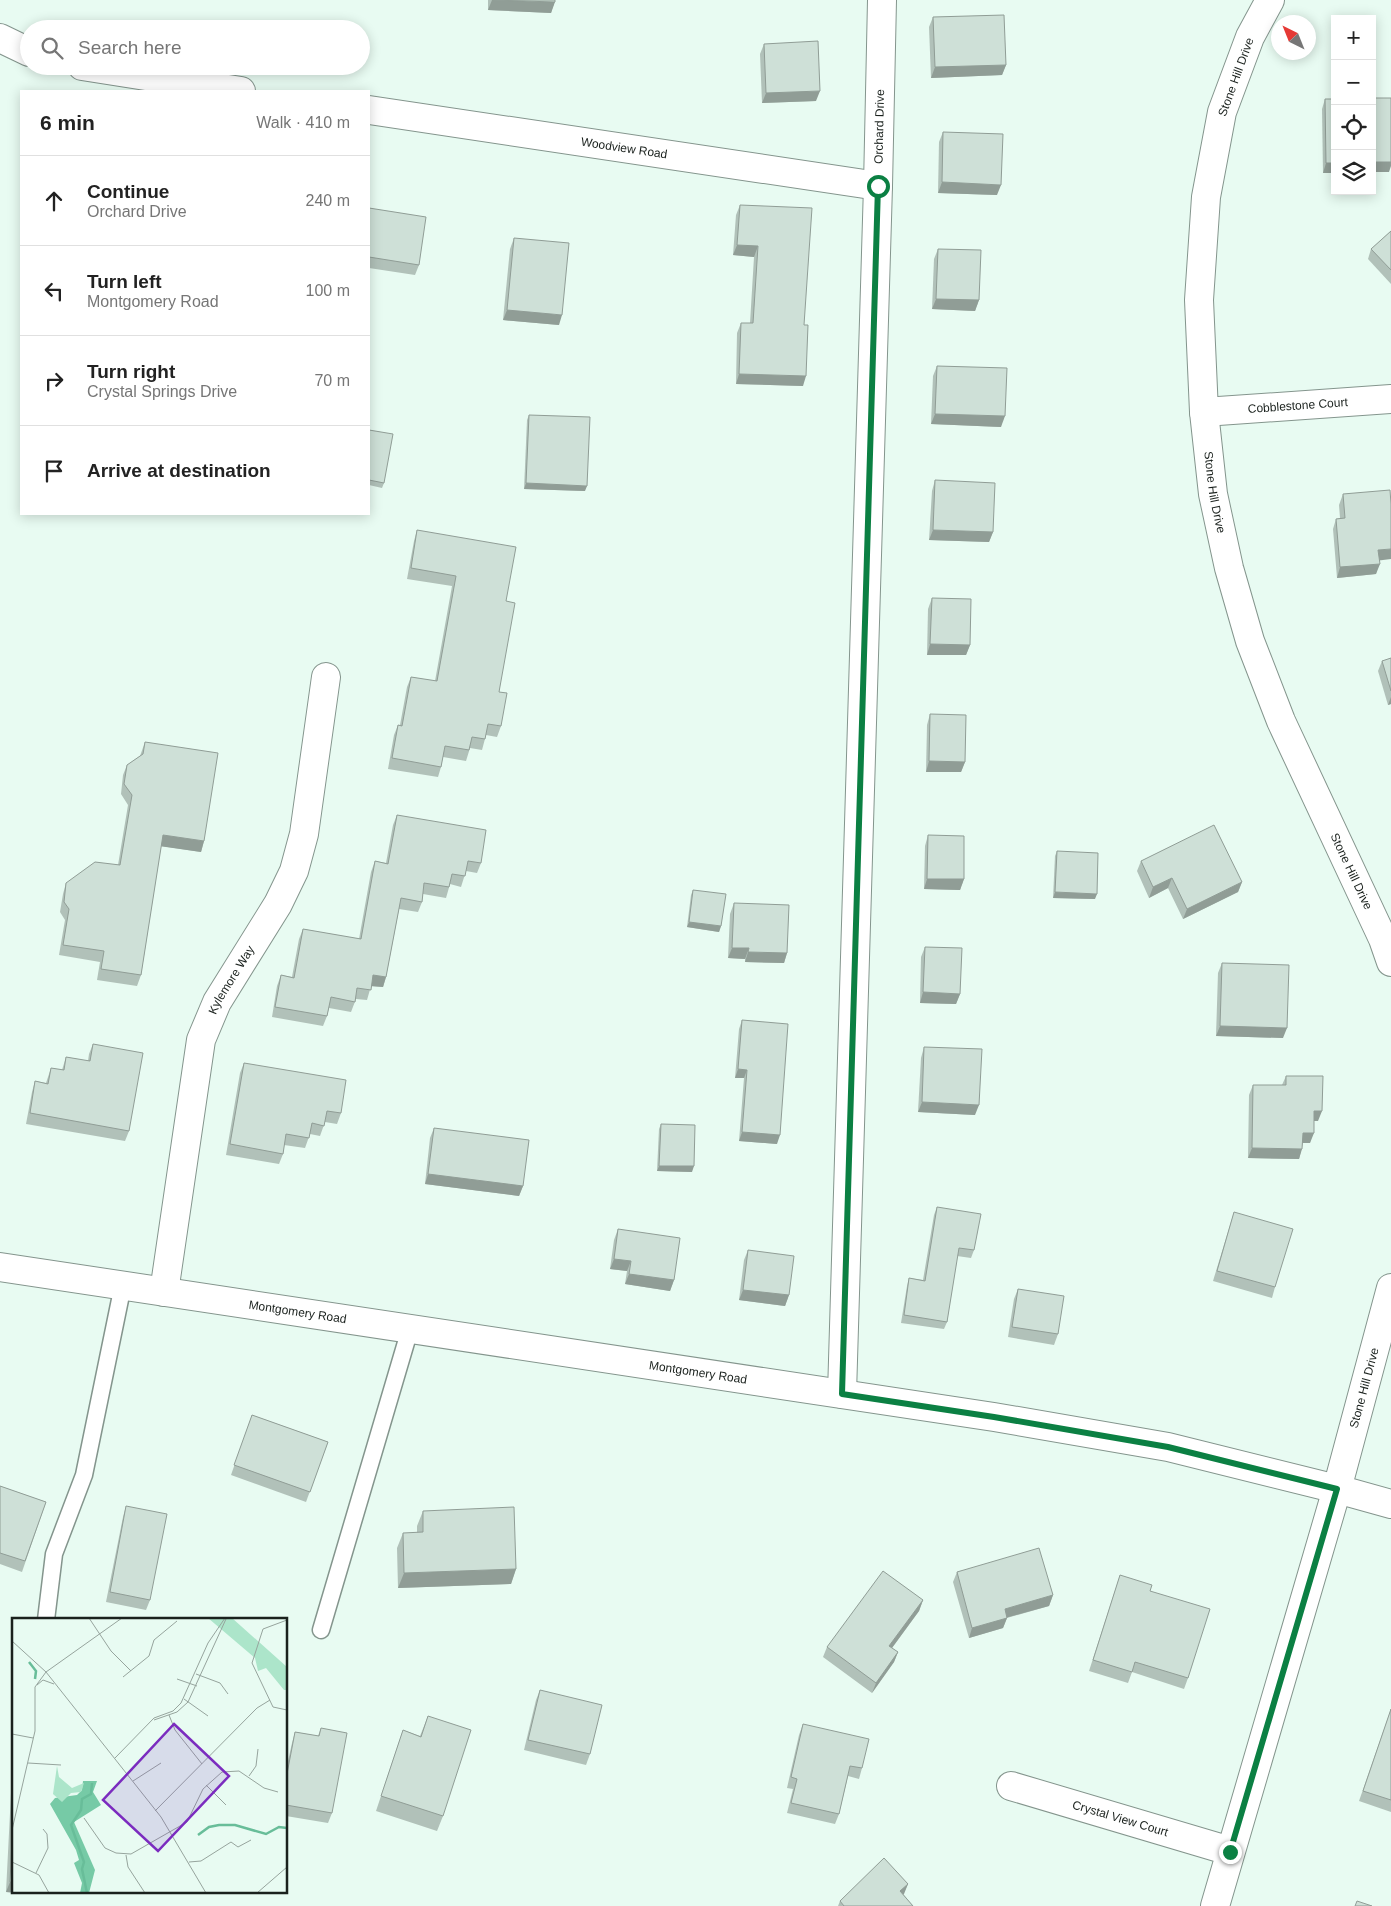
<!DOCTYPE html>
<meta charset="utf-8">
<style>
:root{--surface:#fff;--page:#f6f6f6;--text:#222;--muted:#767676;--line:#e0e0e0}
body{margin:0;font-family:Arial,sans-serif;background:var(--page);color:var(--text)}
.controls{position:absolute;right:15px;top:15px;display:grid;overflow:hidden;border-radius:0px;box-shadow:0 2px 12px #0003}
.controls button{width:45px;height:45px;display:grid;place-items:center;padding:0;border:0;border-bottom:1px solid var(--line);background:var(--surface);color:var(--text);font:25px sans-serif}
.compass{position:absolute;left:1271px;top:15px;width:45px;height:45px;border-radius:50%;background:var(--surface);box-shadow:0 2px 12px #0003;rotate:317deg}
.stop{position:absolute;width:15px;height:15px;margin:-11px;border:4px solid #0b8043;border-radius:50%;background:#fff}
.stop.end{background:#0b8043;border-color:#fff;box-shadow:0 1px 5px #0008}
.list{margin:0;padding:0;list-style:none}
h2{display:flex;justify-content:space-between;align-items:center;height:65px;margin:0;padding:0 20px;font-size:21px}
h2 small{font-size:16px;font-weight:400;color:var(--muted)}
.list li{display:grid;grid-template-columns:32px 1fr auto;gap:15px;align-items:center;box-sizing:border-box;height:90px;padding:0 20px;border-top:1px solid var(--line)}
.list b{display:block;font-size:19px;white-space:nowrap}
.list p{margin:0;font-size:16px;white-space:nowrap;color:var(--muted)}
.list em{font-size:16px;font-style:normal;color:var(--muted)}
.icon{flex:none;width:28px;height:28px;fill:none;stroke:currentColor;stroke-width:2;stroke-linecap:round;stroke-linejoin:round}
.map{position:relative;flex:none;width:1391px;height:1906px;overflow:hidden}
.search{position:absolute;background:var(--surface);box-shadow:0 2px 12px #0003;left:20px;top:20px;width:350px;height:55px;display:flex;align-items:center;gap:12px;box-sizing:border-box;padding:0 18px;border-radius:28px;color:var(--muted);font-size:19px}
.panel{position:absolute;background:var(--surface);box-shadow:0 2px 12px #0003;left:20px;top:90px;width:350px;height:425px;border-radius:0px}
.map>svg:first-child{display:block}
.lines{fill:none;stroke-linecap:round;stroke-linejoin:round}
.lane-casing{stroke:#84958d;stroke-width:19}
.street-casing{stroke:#84958d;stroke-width:30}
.secondary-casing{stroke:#84958d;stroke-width:30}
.lane{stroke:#fff;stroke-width:16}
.street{stroke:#fff;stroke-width:28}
.secondary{stroke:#fff;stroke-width:28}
.wall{fill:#b1c1b9}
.shaded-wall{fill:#909d96}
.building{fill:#cee0d7;stroke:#909d96}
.route{stroke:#0b8043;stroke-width:6}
.labels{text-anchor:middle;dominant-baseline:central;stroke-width:4.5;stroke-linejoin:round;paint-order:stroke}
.street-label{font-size:12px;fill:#1a211d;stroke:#fff}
.inset-river{fill:none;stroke:#68bd99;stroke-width:2.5}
.inset-road{fill:none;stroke:#96a49d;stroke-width:1}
.view{fill:#7b2cbf;fill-opacity:0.15;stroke:#7b2cbf;stroke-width:2.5}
.inset-edge{fill:none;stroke:#1a211d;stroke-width:2.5}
</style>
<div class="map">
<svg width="1391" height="1906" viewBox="0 0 1391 1906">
<rect width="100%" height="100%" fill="#e8fbf2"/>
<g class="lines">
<defs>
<g id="lane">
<polyline points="46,1620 54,1554 84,1475 123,1285"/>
<polyline points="321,1630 410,1329"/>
</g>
<g id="street">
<path id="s1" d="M1270 0 1250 37 1222 112 1206 197 1199 300 1204 412 1213 494 1229 568 1250 641 1281 721 1383 939 1391 962"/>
<polyline points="0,38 29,52"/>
<polyline points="82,66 241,91"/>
<path id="s2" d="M369 110 878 186"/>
<path id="s3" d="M1204 412 1391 399"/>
<path id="s4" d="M164 1292 201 1040 217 1002 278 904 294 871 304 834 326 677"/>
<path id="s5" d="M842 1394 878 186 882 0"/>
<path id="s6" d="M1011 1786 1230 1851"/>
<path id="s7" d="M1215 1906 1337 1489 1391 1288"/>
</g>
<g id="secondary">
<path id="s8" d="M0 1267 994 1417 1168 1447 1337 1489 1391 1504"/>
</g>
</defs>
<use href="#lane" class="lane-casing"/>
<use href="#street" class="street-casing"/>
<use href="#secondary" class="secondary-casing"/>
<use href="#lane" class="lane"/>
<use href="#street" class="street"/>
<use href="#secondary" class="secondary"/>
</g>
<g class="wall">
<polygon points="488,0 555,0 551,13 488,10"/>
<polygon points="933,17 1006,65 1002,75 931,78 929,27"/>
<polygon points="764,44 816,101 762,103 760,54"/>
<polygon points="1325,99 1335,99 1335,173 1323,173 1322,109"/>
<polygon points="943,132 997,195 938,193 939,142"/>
<polygon points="740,205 804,325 803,386 736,384 737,333 741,323 750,323 754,257 733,255 736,215"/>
<polygon points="369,208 419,265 415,275 369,268"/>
<polygon points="1391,231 1391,284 1368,259 1371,249"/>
<polygon points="514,238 559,325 503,320 510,249"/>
<polygon points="938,249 979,300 975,311 932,309 934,259"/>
<polygon points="937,366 1001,427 931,424 933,376"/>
<polygon points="529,415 585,491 524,489 527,420"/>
<polygon points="369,430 384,483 382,488 369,485"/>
<polygon points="935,480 993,532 989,542 929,540 932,491"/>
<polygon points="1343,494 1379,560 1376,574 1337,578 1333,529 1336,519 1340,518 1339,505"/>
<polygon points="417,530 506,601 499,692 501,726 497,737 486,735 482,750 470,748 466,761 443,757 441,767 438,777 388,769 394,735 398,725 400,725 407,687 411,677 435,681 452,586 407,579 414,541"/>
<polygon points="932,598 970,645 966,655 927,655 928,609"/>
<polygon points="1391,658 1391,704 1388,705 1378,671 1382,661"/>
<polygon points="930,714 965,762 961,772 926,772 927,725"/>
<polygon points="145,742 204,841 201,852 161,846 141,975 137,986 97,980 100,962 59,955 65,920 60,912 63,894 66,883 118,865 128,805 121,794 123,775 127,765 140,756"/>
<polygon points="397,815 481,863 477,873 466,871 461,887 450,884 446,898 423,894 422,902 418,912 399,909 386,977 383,987 371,986 367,1000 356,999 351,1012 329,1008 327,1016 323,1026 272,1017 277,986 281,975 292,977 299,939 303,929 359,939 371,872 375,861 386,863 393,825"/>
<polygon points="928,835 964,879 960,890 924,889 925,846"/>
<polygon points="1057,851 1095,899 1053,898 1055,856"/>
<polygon points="1141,861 1242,882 1238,892 1183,919 1168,888 1149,898 1137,871"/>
<polygon points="693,890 721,926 719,932 687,927 691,895"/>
<polygon points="734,903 787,953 784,963 745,962 745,959 728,958 730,914"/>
<polygon points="925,947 960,994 956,1004 920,1003 921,957"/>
<polygon points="1222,963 1283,1038 1216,1036 1218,973"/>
<polygon points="742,1020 777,1144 739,1141 744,1078 735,1078 739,1029"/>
<polygon points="93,1044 129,1131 125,1141 26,1124 32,1092 35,1081 46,1083 51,1068 62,1070 66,1057 88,1061 89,1054"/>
<polygon points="924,1047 975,1115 918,1112 921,1058"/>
<polygon points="244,1063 341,1113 337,1124 325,1122 320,1136 310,1134 305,1148 284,1145 283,1154 279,1164 226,1155 240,1073"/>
<polygon points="1286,1076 1318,1121 1314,1121 1310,1143 1303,1143 1299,1159 1248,1158 1249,1095 1253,1085 1282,1085"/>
<polygon points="661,1124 692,1172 657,1171 659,1129"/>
<polygon points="434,1128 523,1186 519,1196 425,1184 430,1138"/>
<polygon points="937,1207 974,1250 971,1258 957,1256 947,1322 944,1329 901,1323 907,1286 909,1278 923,1280 934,1215"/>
<polygon points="1234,1212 1275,1287 1272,1298 1213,1281"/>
<polygon points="618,1229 674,1280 670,1291 625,1284 627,1271 610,1269 614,1240"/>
<polygon points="748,1250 789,1295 785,1306 739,1300 744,1260"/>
<polygon points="1018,1289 1058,1334 1054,1345 1008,1337 1014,1299"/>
<polygon points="252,1415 328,1442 306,1502 231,1475"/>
<polygon points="0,1486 46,1502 22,1572 0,1564"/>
<polygon points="126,1506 150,1600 146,1610 106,1602 123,1517"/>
<polygon points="423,1511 516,1569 511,1584 398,1588 397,1548 403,1533 417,1533 417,1526"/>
<polygon points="957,1572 1053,1595 1049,1606 1007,1618 1003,1628 969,1638 953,1582"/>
<polygon points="1120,1575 1150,1591 1188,1678 1184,1689 1132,1672 1128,1683 1089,1671"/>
<polygon points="923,1600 919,1611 892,1648 898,1652 894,1662 872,1693 823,1657 827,1647"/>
<polygon points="540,1690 590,1754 586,1765 524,1750 536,1700"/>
<polygon points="1391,1709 1391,1812 1359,1801"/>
<polygon points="428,1716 443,1816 437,1831 376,1811 403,1730 420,1736"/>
<polygon points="803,1724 862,1768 859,1779 848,1776 839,1814 835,1824 787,1813 793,1789 787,1788 799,1735"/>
<polygon points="321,1728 332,1813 328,1823 286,1816 286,1770 292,1743 295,1732 318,1736"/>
<polygon points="14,1784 14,1892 31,1894 6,1892 11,1793"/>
<polygon points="908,1884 903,1894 913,1906 838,1906 840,1901"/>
</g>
<g class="shaded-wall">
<polygon points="492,0 555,2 551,13 488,10"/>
<polygon points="1006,65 1002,75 931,78 935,67"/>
<polygon points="820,91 816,101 762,103 766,93"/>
<polygon points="1372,162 1391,162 1391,166 1389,172 1372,172"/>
<polygon points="1326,163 1335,163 1335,173 1323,173"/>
<polygon points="942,182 1001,185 997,195 938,193"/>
<polygon points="737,245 758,246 754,257 733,255"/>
<polygon points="936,299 979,300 975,311 932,309"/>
<polygon points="507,310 562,315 559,325 503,320"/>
<polygon points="739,374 806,376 803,386 736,384"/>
<polygon points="935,414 1005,416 1001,427 931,424"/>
<polygon points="526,483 587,486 585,491 524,489"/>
<polygon points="933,530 993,532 989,542 929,540"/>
<polygon points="1391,549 1391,559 1375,561 1378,550"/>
<polygon points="1380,564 1376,574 1337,578 1340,567"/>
<polygon points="930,644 970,645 966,655 927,655"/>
<polygon points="1391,697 1391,704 1388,705"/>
<polygon points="929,761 965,762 961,772 926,772"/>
<polygon points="163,835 204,841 201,852 159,846"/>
<polygon points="1172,878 1168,888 1149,898 1153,887"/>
<polygon points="927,879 964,879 960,890 924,889"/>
<polygon points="1242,882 1238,892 1183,919 1187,909"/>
<polygon points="1055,892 1097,894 1095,899 1053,898"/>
<polygon points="689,922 721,926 719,932 687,927"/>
<polygon points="732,948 749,948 745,959 728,958"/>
<polygon points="748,952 787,953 784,963 745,962"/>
<polygon points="373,975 386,977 383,987 370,986"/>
<polygon points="923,992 960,994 956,1004 920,1003"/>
<polygon points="1220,1026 1287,1028 1283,1038 1216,1036"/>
<polygon points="738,1069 747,1070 744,1078 735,1078"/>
<polygon points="922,1102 979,1105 975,1115 918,1112"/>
<polygon points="1314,1111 1322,1111 1318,1121 1310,1121"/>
<polygon points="742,1132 780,1135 777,1144 739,1141"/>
<polygon points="1303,1133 1314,1133 1310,1143 1299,1143"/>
<polygon points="1252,1148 1302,1149 1299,1159 1248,1158"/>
<polygon points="659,1166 694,1166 692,1172 657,1171"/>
<polygon points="428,1174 523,1186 519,1196 425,1184"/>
<polygon points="614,1259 631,1261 627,1271 610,1269"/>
<polygon points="629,1274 674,1280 670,1291 625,1284"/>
<polygon points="743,1290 789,1295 785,1306 739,1300"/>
<polygon points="516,1569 511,1584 398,1588 404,1573"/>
<polygon points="1053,1595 1049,1606 1001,1619 1005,1609"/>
<polygon points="923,1600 919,1611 886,1656 889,1646"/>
<polygon points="1007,1618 1003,1628 969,1638 972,1628"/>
<polygon points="898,1652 894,1662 872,1693 876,1683"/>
<polygon points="10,1882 14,1882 14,1892 31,1892 31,1894 6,1892"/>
<polygon points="908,1884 904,1894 896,1901 900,1891"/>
</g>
<g class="building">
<polygon points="492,0 555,0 555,2"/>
<polygon points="1004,15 1006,65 935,67 933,17"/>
<polygon points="818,41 820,91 766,93 764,44"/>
<rect x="1372" y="98" width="19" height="64"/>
<polygon points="1325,99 1335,99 1335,163 1326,163"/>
<polygon points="943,132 1003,134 1001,185 942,182"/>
<polygon points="740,205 812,208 804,325 808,325 806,376 739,374 741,323 753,323 758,246 737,245"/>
<polygon points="369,208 426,217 419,265 369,257"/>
<polygon points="1391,231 1391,270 1371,249"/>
<polygon points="514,238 569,243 562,315 507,310"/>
<polygon points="938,249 981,250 979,300 936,299"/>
<polygon points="937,366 1007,368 1005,416 935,414"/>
<polygon points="529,415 590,417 587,486 526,483"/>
<polygon points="369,430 393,434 384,483 369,480"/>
<polygon points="935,480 995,483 993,532 933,530"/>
<polygon points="1390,490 1391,504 1391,549 1378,550 1380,564 1340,567 1336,519 1345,518 1343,494"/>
<polygon points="417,530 516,547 506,601 515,603 499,692 507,693 501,726 488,724 485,739 472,737 469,750 445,746 441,767 392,758 398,725 402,726 411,677 437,681 456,576 411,568"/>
<polygon points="932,598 971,599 970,645 930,644"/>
<polygon points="1391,658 1391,691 1382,661"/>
<polygon points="930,714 966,715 965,762 929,761"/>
<polygon points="145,742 218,753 204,841 163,835 141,975 101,969 104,951 63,945 69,909 64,902 66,883 95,862 120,865 132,795 124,784 127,765 143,754"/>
<polygon points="397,815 486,830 481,863 468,861 465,876 452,874 449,887 424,883 422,902 401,898 386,977 373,975 371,990 357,988 355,1002 331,997 327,1016 275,1007 281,975 294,978 303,929 361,939 375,861 388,864"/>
<polygon points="1214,825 1242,882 1187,909 1172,878 1153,887 1141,861"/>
<polygon points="928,835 964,836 964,879 927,879"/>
<polygon points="1057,851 1098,853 1097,894 1055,892"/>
<polygon points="693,890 726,894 721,926 689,922"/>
<polygon points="734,903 789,905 787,953 748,952 749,948 732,948"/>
<polygon points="925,947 962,948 960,994 923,992"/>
<polygon points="1222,963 1289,965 1287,1028 1220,1026"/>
<polygon points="742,1020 788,1024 780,1135 742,1132 747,1070 738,1069"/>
<polygon points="93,1044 143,1053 129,1131 30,1113 35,1081 48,1084 51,1068 64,1070 66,1057 90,1061"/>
<polygon points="924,1047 982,1049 979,1105 922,1102"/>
<polygon points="244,1063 346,1080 341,1113 327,1111 324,1126 312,1123 309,1138 286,1134 283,1154 230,1144"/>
<polygon points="1286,1076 1323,1076 1322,1111 1314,1111 1314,1133 1303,1133 1302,1149 1252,1148 1253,1085 1286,1085"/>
<polygon points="661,1124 695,1125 694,1166 659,1166"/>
<polygon points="434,1128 529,1140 523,1186 428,1174"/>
<polygon points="937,1207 981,1214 974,1250 959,1248 947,1322 904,1315 909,1278 925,1281"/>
<polygon points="1234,1212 1293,1229 1275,1287 1217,1271"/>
<polygon points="618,1229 680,1238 674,1280 629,1274 631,1261 614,1259"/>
<polygon points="748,1250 794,1256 789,1295 743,1290"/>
<polygon points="1018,1289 1064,1296 1058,1334 1012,1327"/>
<polygon points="252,1415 328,1442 310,1492 234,1465"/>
<polygon points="0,1486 46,1502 25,1561 0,1553"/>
<polygon points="126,1506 167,1514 150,1600 110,1592"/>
<polygon points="514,1507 516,1569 404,1573 403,1533 423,1532 423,1511"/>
<polygon points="1039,1548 1053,1595 1005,1609 1007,1618 972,1628 957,1572"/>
<polygon points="883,1571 923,1600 889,1646 898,1652 876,1683 827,1647"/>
<polygon points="1120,1575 1152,1585 1150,1591 1210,1609 1188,1678 1135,1662 1132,1672 1093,1660"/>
<polygon points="540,1690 602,1705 590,1754 528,1740"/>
<polygon points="1391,1709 1391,1800 1363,1791"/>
<polygon points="428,1716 471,1730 443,1816 381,1796 403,1730 421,1737"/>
<polygon points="803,1724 869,1739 862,1768 850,1766 839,1814 791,1803 797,1779 791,1777"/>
<polygon points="321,1728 347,1733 332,1813 286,1805 286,1779 295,1732 319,1736"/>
<polygon points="14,1794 14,1882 10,1882"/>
<polygon points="884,1858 908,1884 900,1891 913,1906 844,1906 840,1901"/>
<polygon points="1357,1901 1372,1906 1355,1906"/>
</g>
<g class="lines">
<polyline class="route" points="878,186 842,1394 994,1417 1168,1447 1337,1489 1230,1852"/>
</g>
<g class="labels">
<g class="street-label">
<text transform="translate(1236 77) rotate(-70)">Stone Hill Drive</text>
<text stroke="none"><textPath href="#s5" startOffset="1268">Orchard Drive</textPath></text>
<text stroke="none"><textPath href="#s2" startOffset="258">Woodview Road</textPath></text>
<text stroke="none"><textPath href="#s3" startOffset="94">Cobblestone Court</textPath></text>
<text stroke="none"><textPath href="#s1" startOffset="505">Stone Hill Drive</textPath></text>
<text stroke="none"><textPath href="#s1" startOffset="910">Stone Hill Drive</textPath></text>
<text stroke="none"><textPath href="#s4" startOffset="322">Kylemore Way</textPath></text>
<text stroke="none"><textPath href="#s8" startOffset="301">Montgomery Road</textPath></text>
<text stroke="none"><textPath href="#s8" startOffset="706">Montgomery Road</textPath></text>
<text stroke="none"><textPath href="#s7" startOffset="539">Stone Hill Drive</textPath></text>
<text stroke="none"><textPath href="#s6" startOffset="114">Crystal View Court</textPath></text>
</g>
</g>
<g transform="translate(12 1618)">
<rect width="275" height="275" fill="#e8fbf2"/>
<path d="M196 0H220L275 49V72H272L254 50 246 53 243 40Z" fill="#ace5ca"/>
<path d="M71 163H85L81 174 89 187 62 204 83 252 77 275H68L70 265 62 245 67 242 64 232 38 186 43 180 65 177 70 172Z" fill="#76caa6"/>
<path d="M45 148 47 159 60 170 72 165 69 174 59 175 50 184 41 176Z" fill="#ace5ca"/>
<path class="inset-river" d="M17 44 24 53 23 61M186 217 197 209 207 207H223L254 216 267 209 275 210M75 275 70 251 72 244 59 207 69 192 70 181 79 176 80 165"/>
<path class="inset-road" d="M77 0 99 33 119 53M275 2 251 11 240 45 261 89 275 92M0 23 34 54 149 199 194 275M34 54 110 0M184 56 208 65 216 76M111 59 137 38 142 22 165 3M165 61 185 68M25 67 31 62 42 66M172 81 196 98M157 97 163 112 190 146M142 102 165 94 176 84 214 1M0 116 21 120M103 140 142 100 161 93 169 85 196 25 213 0M16 145 49 147M237 158 244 148 246 131M121 163 149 145M194 167 214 187M143 193 245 90 258 82M72 200 93 230 104 235 119 236 175 204 191 171 210 154 227 153 252 170 266 174M0 212 23 113V69L34 54M114 237 116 249 133 275M0 244 27 257 37 275M177 244 189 243 219 224 226 229 239 222M24 255 36 230 35 216 31 211M245 275 275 249"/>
<path class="view" d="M162 106 217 158 146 233 91 182Z"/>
<rect width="275" height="275" class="inset-edge"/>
</g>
</svg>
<div class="controls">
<button>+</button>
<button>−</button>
<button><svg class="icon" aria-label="locate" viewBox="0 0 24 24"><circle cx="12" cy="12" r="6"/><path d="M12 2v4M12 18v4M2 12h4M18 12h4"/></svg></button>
<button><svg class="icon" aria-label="layers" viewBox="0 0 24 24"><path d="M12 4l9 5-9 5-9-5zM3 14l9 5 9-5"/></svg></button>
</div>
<svg class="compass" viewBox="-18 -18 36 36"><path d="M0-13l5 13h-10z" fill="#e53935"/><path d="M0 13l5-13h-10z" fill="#767676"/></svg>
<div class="stop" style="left:878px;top:186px"></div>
<div class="stop end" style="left:1230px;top:1852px"></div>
<div class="search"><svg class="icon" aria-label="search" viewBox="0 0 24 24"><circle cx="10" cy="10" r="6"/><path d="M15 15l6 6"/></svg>Search here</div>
<section class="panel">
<h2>6 min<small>Walk · 410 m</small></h2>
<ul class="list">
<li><svg class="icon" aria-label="ahead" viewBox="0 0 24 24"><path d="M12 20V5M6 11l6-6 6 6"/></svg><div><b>Continue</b><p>Orchard Drive</p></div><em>240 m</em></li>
<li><svg class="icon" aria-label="left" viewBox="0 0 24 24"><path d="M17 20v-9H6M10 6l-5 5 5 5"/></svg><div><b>Turn left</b><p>Montgomery Road</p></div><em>100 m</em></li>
<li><svg class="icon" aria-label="right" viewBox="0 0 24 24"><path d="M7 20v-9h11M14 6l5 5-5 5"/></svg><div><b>Turn right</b><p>Crystal Springs Drive</p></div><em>70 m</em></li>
<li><svg class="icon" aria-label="arrive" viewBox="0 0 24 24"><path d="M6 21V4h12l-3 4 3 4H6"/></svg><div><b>Arrive at destination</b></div></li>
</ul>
</section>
</div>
